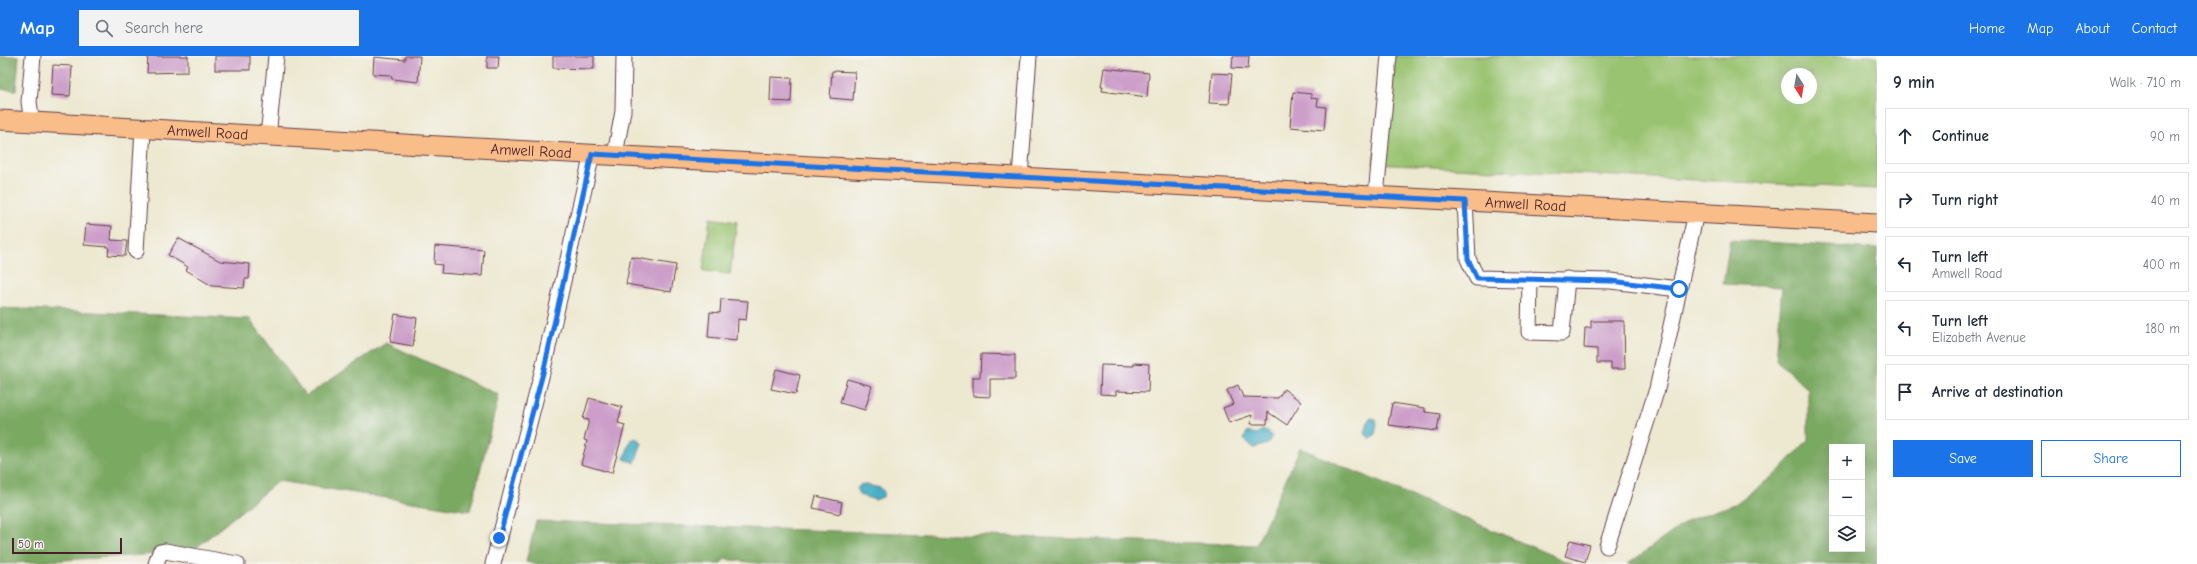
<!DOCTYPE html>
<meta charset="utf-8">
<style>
:root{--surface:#fff;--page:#f2f2f3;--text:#1f2937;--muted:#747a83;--line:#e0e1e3;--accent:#1a73e8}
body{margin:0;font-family:"Comic Neue",sans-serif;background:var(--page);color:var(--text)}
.controls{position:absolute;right:12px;bottom:12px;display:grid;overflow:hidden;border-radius:0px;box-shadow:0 4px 16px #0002}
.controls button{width:36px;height:36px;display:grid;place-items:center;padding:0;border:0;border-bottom:1px solid var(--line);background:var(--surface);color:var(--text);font:20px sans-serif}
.compass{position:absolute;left:1781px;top:12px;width:36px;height:36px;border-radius:50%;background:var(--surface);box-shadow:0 4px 16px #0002;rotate:169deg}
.scale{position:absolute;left:12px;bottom:10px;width:110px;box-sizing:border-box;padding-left:4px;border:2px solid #4a1f2b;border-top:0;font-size:11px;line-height:14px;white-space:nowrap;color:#4a1f2b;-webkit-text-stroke:3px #f6f6f2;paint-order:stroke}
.stop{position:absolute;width:12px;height:12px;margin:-9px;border:3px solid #1a73e8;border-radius:50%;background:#fff}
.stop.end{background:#1a73e8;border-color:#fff;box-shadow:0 1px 4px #0008}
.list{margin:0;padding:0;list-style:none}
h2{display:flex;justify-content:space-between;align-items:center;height:52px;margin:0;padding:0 16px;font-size:17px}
h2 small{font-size:13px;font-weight:400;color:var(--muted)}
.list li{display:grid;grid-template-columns:26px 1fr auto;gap:12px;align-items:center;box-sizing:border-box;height:56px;margin:0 8px 8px;padding:0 8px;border:1px solid var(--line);border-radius:0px}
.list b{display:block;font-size:15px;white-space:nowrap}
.list p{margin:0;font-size:13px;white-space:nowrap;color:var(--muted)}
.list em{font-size:13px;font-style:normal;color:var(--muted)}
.actions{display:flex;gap:8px;padding:12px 16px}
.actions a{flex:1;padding:9px 0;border:1px solid var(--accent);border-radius:0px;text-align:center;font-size:14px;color:var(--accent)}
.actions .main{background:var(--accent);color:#fff}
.icon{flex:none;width:22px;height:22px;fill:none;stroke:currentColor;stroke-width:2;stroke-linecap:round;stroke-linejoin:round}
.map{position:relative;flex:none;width:1877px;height:508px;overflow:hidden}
header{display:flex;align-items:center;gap:24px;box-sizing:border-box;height:56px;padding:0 20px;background:var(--accent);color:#fff}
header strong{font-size:19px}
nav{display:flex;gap:22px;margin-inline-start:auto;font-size:14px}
.search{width:280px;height:36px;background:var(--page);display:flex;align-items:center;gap:10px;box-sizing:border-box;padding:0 14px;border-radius:0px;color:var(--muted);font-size:15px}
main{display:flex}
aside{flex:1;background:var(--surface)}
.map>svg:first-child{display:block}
.green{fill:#99c370;stroke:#72714e;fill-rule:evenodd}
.forest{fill:#7aa962;stroke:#626446;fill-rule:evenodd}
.water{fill:#46aec5;stroke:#486678}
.building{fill:#cc9ec9}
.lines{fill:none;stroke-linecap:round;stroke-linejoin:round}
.minor-casing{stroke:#623d44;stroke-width:17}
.major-casing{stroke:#623d44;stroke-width:21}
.minor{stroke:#fff;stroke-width:15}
.major{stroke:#f9bd89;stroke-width:19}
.route{stroke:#1a73e8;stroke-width:5}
.labels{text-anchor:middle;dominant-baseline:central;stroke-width:3;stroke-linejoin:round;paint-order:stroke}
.street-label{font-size:15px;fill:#4a1f2b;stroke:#f6f6f2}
</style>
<header>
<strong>Map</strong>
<div class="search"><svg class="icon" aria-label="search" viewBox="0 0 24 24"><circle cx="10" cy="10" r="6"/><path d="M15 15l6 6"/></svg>Search here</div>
<nav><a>Home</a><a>Map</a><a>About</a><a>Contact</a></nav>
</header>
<main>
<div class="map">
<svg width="1877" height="508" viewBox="0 0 1877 508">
<rect width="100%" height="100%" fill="#f6f6f2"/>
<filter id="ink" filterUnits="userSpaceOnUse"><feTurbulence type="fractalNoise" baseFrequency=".025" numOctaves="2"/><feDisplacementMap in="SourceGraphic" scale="8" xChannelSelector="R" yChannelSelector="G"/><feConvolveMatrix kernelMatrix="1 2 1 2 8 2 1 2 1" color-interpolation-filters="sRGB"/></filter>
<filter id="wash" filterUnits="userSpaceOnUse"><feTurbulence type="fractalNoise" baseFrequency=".012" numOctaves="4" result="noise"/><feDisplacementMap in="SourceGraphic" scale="16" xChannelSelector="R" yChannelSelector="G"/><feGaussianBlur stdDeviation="0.9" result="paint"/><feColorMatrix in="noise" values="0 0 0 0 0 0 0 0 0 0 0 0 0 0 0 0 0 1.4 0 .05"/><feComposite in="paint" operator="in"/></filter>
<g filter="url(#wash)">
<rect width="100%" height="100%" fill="#ede8d0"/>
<g class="green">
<path d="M1388 0H1877V133L1373 108ZM1787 18H1811V42H1787Z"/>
<polygon points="710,162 737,166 730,218 703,215"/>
</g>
<g class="forest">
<polygon points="0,0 19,0 16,34 0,33"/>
<path d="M1730 184 1877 193V508H1628L1689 464 1735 448 1777 417 1808 384V333L1776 304 1782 231 1723 228ZM1832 391H1862V493H1832Z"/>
<polygon points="0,252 250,263 306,340 386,287 499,339 470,455 278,425 191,496 0,508"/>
<polygon points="1300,392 1572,508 765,508 724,503 721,508 535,508 526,506 536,465 1256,489"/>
</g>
<g class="water">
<polygon points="1371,362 1376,363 1377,368 1375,379 1370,383 1365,378 1368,365"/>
<polygon points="1262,374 1268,375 1272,380 1268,388 1254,392 1244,383 1247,376 1257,378"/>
<polygon points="634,382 640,384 639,386 642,387 635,407 624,403 631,383 633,384"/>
<polygon points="861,428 881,432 884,436 883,441 875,444 859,439 857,433"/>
</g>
<g id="blocks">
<g class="building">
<polygon points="148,0 188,0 188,16 147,17"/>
<rect x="215" y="0" width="35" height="14"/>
<polygon points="405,0 420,0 418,26 392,23 391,19 373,18 374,1 405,4"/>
<polygon points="487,0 499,0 498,12 487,12"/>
<polygon points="553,0 594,0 594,13 553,12"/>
<polygon points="1233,0 1249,0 1248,13 1232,12"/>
<polygon points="53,9 72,10 70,40 51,39"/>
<polygon points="1104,12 1149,17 1147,41 1102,35 1103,31 1101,31"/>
<polygon points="832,15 855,16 853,44 830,42"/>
<polygon points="1212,17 1232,18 1229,48 1209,47"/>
<polygon points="771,21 792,22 791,46 770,45"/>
<polygon points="1293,36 1311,38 1311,42 1318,43 1317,50 1326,51 1324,74 1290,71"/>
<polygon points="86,168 112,170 111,184 127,185 125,200 108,199 109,191 84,189"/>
<polygon points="178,182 220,205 250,208 249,223 245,223 244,232 212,230 186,214 188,211 168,199"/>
<polygon points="435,190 484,194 482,220 441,217 442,209 434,208"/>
<polygon points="631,201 676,209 671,236 626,228"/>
<polygon points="721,243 748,245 746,264 738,263 737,284 708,281 710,256 720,257"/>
<polygon points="395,258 417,262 413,290 390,286"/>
<polygon points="1591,265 1624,265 1625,313 1611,313 1611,307 1597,307 1597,293 1584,292 1585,272 1591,272"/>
<polygon points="981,298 1015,299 1015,323 990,323 990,341 973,340 973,321 980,321"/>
<polygon points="1134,307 1149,308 1148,336 1116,335 1116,339 1100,338 1101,309 1134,310"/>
<polygon points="776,313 800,319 796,338 771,333"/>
<polygon points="847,323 872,330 865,354 840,347"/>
<polygon points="1238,329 1243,341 1278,342 1284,333 1301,346 1287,369 1268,356 1267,368 1251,368 1252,359 1229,367 1223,352 1233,348 1227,334"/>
<polygon points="589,342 622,351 618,367 625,369 612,417 581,408 587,385 584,384 589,364 583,363"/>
<polygon points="1392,347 1425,352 1425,356 1440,358 1437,375 1388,369"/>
<polygon points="816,440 842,446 840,458 813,452"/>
<polygon points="1570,484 1590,489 1585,506 1565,500"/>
</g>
</g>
</g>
<g filter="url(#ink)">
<use href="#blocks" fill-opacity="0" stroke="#623d44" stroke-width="1"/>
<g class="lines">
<defs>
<g id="minor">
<polyline points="32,66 29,46 33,0"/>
<polyline points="268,81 276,0"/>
<polyline points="615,99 623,55 624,0"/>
<polyline points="1020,121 1029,0"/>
<polyline points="1376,140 1389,0"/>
<polyline points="1465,145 1468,203 1477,222 1611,225 1679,233"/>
<polyline points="136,195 143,73"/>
<polyline points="1530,223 1529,276 1562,277 1567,223"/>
<polyline points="1607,490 1657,333 1696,157"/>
<polyline points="156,508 160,496 165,495 237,508"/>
<polyline points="493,508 543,313 592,98"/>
</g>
<g id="major">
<path id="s1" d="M0 64 421 89 1877 167"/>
</g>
</defs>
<use href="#minor" class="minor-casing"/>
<use href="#major" class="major-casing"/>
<use href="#minor" class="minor"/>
<use href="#major" class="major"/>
</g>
</g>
<g class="lines" filter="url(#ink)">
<polyline class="route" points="499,482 544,313 592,98 1465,145 1468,203 1477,222 1611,225 1679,233"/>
</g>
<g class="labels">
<g class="street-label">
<text stroke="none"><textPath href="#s1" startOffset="208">Amwell Road</textPath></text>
<text stroke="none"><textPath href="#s1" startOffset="532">Amwell Road</textPath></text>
<text stroke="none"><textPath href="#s1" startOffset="1528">Amwell Road</textPath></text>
</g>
</g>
</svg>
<div class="controls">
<button>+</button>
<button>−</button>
<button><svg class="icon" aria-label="layers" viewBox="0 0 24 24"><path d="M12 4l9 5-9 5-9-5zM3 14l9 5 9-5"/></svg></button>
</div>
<svg class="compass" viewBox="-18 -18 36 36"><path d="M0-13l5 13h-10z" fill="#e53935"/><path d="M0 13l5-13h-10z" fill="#747a83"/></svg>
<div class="scale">50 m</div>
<div class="stop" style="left:1679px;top:233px"></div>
<div class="stop end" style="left:499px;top:482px"></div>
</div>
<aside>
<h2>9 min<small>Walk · 710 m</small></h2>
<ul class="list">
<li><svg class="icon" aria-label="ahead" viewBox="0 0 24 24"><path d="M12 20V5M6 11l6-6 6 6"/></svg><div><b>Continue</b></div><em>90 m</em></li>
<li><svg class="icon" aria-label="right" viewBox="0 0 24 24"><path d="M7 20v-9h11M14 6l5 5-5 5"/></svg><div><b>Turn right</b></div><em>40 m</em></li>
<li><svg class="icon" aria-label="left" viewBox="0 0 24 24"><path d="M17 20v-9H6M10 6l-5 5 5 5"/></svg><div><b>Turn left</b><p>Amwell Road</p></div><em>400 m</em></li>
<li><svg class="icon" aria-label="left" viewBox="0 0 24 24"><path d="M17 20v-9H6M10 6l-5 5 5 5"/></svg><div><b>Turn left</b><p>Elizabeth Avenue</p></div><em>180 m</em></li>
<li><svg class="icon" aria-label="arrive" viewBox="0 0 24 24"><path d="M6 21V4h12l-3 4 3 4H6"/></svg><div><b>Arrive at destination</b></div></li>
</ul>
<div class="actions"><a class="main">Save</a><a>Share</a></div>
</aside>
</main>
